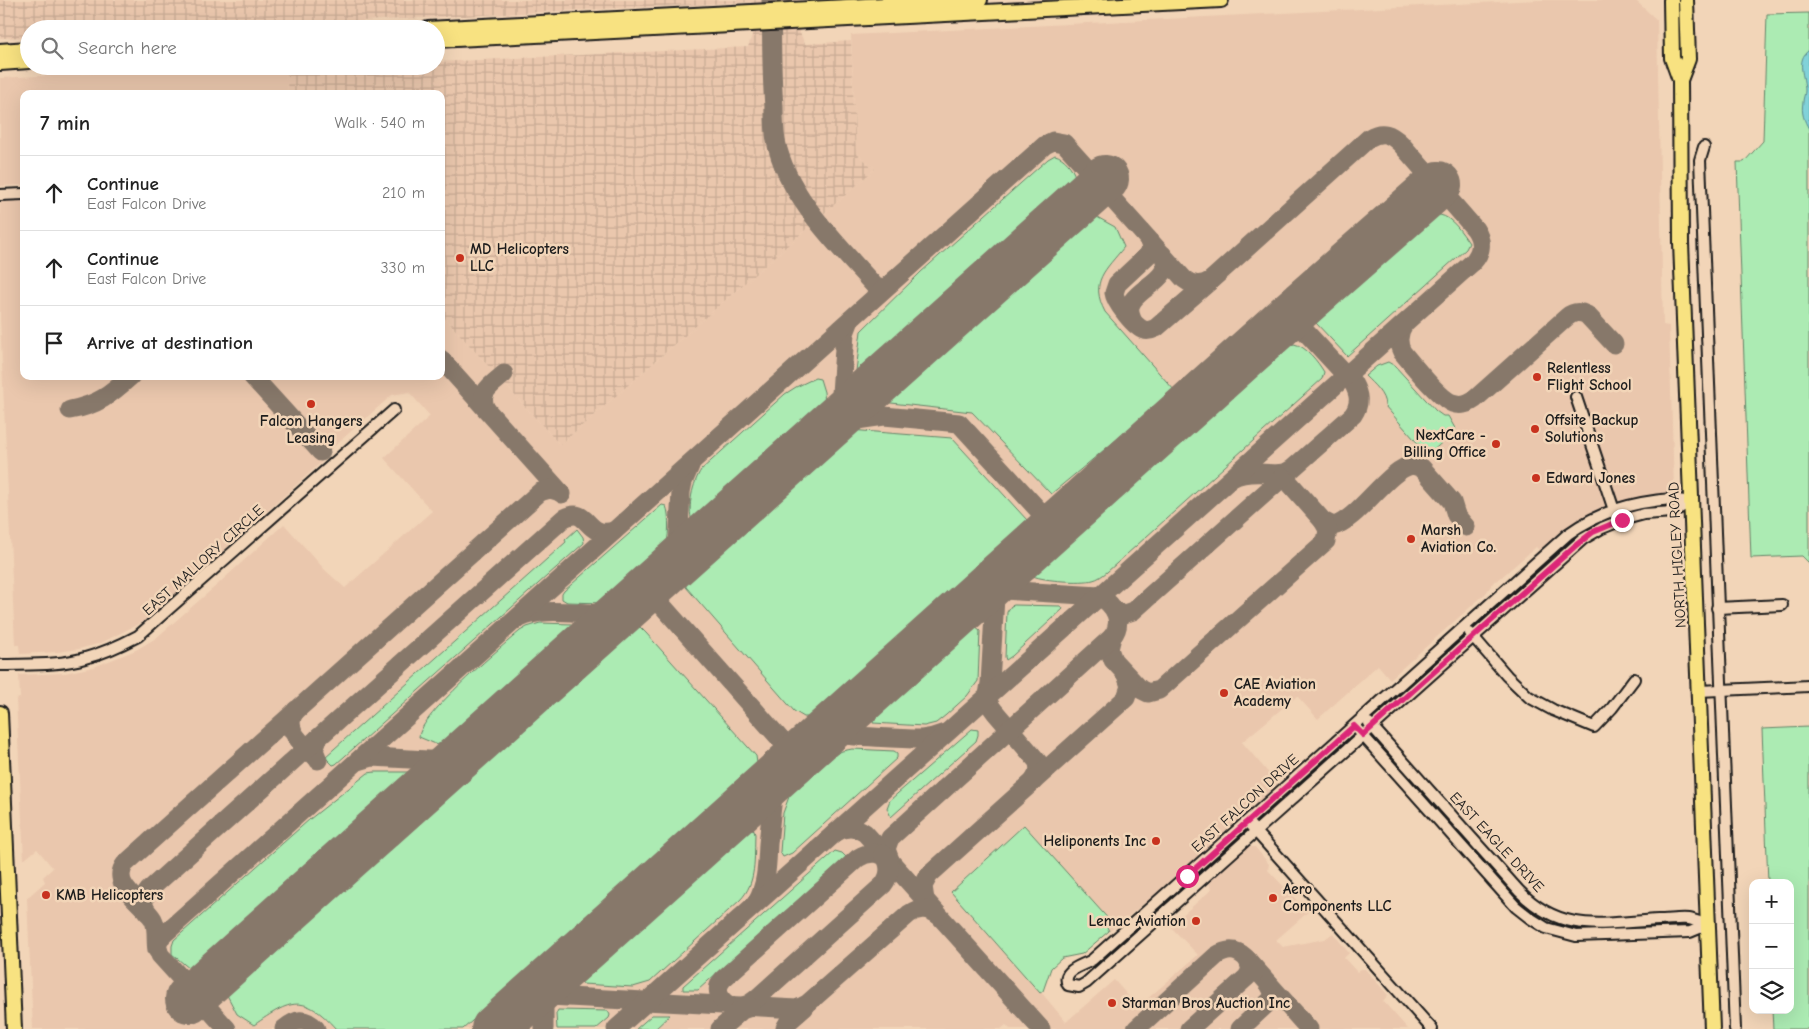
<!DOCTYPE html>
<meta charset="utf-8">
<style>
:root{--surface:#fff;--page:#f6f6f6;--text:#222;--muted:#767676;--line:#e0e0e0}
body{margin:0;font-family:"Comic Neue",sans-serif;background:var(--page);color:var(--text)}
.controls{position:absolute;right:15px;bottom:15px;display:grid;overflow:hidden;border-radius:10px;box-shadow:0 5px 20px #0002}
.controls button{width:45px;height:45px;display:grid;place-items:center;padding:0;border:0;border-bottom:1px solid var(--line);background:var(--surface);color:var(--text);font:25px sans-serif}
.stop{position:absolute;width:15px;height:15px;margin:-11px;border:4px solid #db2777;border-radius:50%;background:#fff}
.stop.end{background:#db2777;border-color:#fff;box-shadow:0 1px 5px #0008}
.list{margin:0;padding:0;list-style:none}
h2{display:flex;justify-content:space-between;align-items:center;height:65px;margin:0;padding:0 20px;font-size:21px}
h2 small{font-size:16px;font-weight:400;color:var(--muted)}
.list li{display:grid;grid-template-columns:32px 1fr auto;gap:15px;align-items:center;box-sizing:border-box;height:75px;padding:0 20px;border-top:1px solid var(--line)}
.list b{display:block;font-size:19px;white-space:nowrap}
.list p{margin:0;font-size:16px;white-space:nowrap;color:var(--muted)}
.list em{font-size:16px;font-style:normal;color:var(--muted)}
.icon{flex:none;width:28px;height:28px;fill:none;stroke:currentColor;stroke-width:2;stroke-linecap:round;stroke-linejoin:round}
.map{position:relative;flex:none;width:1809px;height:1029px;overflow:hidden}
.search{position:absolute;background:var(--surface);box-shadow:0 5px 20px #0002;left:20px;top:20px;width:425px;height:55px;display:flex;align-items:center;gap:12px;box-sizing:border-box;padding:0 18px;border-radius:28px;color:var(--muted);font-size:19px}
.panel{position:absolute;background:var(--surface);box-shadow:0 5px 20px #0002;left:20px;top:90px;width:425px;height:290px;border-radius:10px}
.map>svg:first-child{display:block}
.built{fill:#eac7ad}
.industrial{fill:url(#industrial-grid)}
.grass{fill:#acebb3;stroke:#648468}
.water{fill:#81d2d9;stroke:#59898d}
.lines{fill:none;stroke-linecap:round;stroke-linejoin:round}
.taxiway{stroke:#87786a;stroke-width:19}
.runway{stroke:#87786a;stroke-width:48}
.minor-casing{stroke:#1c1c1c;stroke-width:14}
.major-casing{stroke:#1c1c1c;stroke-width:18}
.minor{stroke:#f2d5b8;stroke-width:10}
.major{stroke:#f8e281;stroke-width:14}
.route{stroke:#db2777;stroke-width:6}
.poi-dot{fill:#c8321e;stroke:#f2d5b8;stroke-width:2}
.labels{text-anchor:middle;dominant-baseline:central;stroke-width:5;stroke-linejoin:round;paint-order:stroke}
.poi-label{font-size:15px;font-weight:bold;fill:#1c1c1c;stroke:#f2d5b8;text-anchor:start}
.street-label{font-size:15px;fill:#1c1c1c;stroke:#f2d5b8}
</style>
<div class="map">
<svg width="1809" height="1029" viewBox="0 0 1809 1029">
<defs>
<pattern id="industrial-grid" width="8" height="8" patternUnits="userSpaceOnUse" patternTransform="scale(1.25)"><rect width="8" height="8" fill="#eac7ad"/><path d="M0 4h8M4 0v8" fill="none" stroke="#c8aa94"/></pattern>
</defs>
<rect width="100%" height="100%" fill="#f2d5b8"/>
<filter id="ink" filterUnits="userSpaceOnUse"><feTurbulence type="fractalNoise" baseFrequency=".02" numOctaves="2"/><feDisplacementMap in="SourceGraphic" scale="10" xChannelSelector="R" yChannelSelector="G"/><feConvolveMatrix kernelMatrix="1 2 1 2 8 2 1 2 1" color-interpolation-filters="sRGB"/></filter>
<g filter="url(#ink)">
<g class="built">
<polygon points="1538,0 1635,0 1657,20 1663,325 1669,326 1674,490 1669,496 1643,498 1551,544 1549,542 1539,550 1536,547 1497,581 1495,580 1486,593 1390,679 1378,665 1318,719 1297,696 1242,742 1278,784 1153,896 1082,954 1062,958 1051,968 1043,991 1041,992 1066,1022 1114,980 1138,1007 1198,955 1170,926 1211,890 1209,882 1248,847 1255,847 1269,864 1268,870 1308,912 1276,940 1283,947 1325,939 1333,933 1349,953 1344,958 1357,972 1361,969 1365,969 1388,995 1383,1001 1408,1029 1010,1029 1006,1025 1001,1029 33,1029 27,898 45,882 43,877 53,868 37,849 24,860 16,699 20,698 19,675 65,673 94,667 136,650 156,638 217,585 284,524 325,570 345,588 432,511 384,458 430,416 409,392 392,395 322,457 325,459 155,612 142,622 101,643 79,649 58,652 20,654 19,645 15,645 0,319 0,202 24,201 24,376 441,376 441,314 560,445 875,169 856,153 851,35"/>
<polygon points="224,66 286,66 288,94 24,94 24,185 0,186 0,78"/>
</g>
<polygon class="industrial" points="0,0 799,0 800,33 805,44 851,41 856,153 875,169 560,445 441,314 441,94 288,94 286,69 343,66 436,66 436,62 748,47 752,35 751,2 194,29 29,29 29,37 0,38"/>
<g class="grass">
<polygon points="1809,13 1809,563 1802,556 1751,558 1737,162 1744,162 1763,141 1767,14"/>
<path d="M1055 155C1064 157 1073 168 1075 177L1073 185 855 379 861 331 921 272 1048 159Z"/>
<path d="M1440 215C1452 217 1462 233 1469 243L1466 249 1347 356 1316 323 1434 216Z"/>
<path d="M1097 217 1115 227 1124 247C1106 270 1089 281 1105 312L1175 391 1051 494 972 412 882 402 1076 227Z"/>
<path d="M1294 344C1306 346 1318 362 1324 372L1322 379 1107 572C1103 575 1098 579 1093 580 1081 583 1045 581 1033 576L1289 346Z"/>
<path d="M1388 362 1395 366 1436 411 1443 416H1448L1456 430 1428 455 1385 406C1385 394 1373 384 1365 376L1377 366Z"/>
<path d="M815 378 820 379 824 392 825 407 698 520 695 522 692 521C687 508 693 482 701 470L785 394 796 387Z"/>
<polygon points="850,430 952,438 1027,520 814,717 804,717 794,711 686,587 685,580 691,572 765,508"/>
<path d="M662 505 666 506C670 514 669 542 665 550L604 603 567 602 562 599V594L564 591Z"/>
<polygon points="577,529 583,537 584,543 336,764 333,765 325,757 566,542 565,540"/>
<polygon points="1014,605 1061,606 1063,609 1012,656 1006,660 1005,657 1007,612 1011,606"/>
<path d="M540 623 572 624 576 628 449 743 438 745 419 737C420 715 500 648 520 631L527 627Z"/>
<path d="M636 626 640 627 646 633 756 756 757 763 754 770 463 1029H336C304 993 290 1000 254 1025L237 1014 227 995 240 977 629 628Z"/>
<polygon points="975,627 980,631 978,681 967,696 946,715 936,723 924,726 873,723 874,718"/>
<polygon points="1809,727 1809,1029 1773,1029 1772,1010 1790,1010 1790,883 1768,883 1762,729"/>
<polygon points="972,729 978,730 978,735 976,741 891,817 887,808 890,800"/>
<polygon points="852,749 894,751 897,753 897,758 792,853 783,857 780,852 783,813 790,794 829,757 842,751"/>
<polygon points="375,772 416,772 197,968 190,969 172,954 172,946 174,940 310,819 368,773"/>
<polygon points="1024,825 1112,923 1107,927 1109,931 1082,954 1062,958 1051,968 1043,991 1040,993 951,892"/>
<path d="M753 828 755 834C754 858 757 883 740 900L650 982 633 987 582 984 581 980 749 829Z"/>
<polygon points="835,851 842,853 846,857 698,990 683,990 683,986"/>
<polygon points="558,1010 608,1011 610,1015 609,1018 596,1029 557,1029 556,1014"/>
<polygon points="652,1015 670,1015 655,1029 636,1029"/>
</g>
<path class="water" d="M1809 50V129C1804 120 1801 113 1803 102 1803 98 1805 94 1805 91 1805 76 1795 61 1809 50Z"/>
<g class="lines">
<g class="taxiway">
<path d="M771 0C772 35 771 71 774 106 774 118 774 130 776 141 787 198 843 250 880 292"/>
<path d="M1148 239 1151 247 1149 254 1117 284 1114 293C1115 302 1135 328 1144 330 1148 331 1152 330 1156 328L1210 281"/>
<path d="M1132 319C1117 290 1178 284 1163 255"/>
<path d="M1404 324C1398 333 1397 342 1402 352 1411 363 1440 399 1452 403 1460 406 1468 404 1475 399L1567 317C1573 312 1579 311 1587 315L1614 344"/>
<polyline points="441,359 562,494"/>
<polyline points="252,376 321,452"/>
<path d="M486 409C477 392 493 384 504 374"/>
<path d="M70 410C98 405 110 395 131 376"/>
<polyline points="830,424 884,416 959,423 1054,527"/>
<polyline points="830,424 840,409 845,333 850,320"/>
<path d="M1274 474 1285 473 1292 469 1353 415C1361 403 1359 394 1353 383L1290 315"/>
<path d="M1232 478C1244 471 1274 471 1286 479L1323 521 1333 526C1358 521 1389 467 1413 465L1422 468 1452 502 1456 515 1466 527"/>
<polyline points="677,563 681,492 683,482 690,466"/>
<path d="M665 573C658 583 656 590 659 602L782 741C796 766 776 765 774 786 772 806 770 825 768 844 767 864 767 884 757 901"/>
<polyline points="996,580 990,683 987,701 995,712 1038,762 1039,771 1033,782"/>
<polyline points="631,604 646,598 659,602"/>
<polyline points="1115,611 1124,614 1133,611 1283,477"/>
<path d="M520 618C548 604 589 618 622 612"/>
<polyline points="1112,637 1109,649 1113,660 1140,689 1148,693 1159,690 1326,541 1328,530 1323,521"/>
<path d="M296 710C281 729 303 744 316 757"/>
<path d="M782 741C807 756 805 740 824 736 834 733 845 735 855 736 877 737 899 739 921 739L933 737 945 733"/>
<path d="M318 760 314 750 318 738 564 518C590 505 584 539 614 531"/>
<polyline points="358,761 372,757 447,761 464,753"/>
<path d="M835 833C845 826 855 826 865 833L1041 1029"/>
<path d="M890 860 886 849 890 838 1112 637C1124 622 1115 605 1099 596L986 589"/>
<polyline points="925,900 923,886 929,875 1126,698 1130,686 1126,675"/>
<path d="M147 912C142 904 143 897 149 890L318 738"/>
<path d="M157 950C155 940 158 928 153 919 144 903 109 885 125 864L540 492 550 489 560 492"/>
<path d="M521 1006 538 996H549L797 1009 807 1004 909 914C919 907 928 908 938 915"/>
<path d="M731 1006C719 1001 714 989 723 979L858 858C869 851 879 852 889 859"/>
<path d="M741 1007 749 1004 756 999 883 885C891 875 891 864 883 854"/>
<polyline points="785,1028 789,1021 805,1007"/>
<polyline points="227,1029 160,955 157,945 162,936 1045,145 1053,141 1064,143 1100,183"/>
<path d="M284 1029C296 1019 305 1017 316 1029"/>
<polyline points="544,1029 544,992 554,977"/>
<path d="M616 1029 1473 262C1482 252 1483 241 1475 229L1401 144C1391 134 1382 130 1369 138L1210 281C1201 286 1193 286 1184 279L1099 184"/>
<polyline points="720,1029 742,1010 751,1007"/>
<path d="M1136 1029 1216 956C1227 949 1236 949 1245 957L1309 1029"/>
<polyline points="1189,1029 1247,977 1251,970 1248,960"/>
<polyline points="1240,1029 1272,999 1273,992 1269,984"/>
</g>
<g class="runway">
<polyline points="189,999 1105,179"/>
<polyline points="495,1029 1290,315 1438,185"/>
</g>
<defs>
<g id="minor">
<polyline points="1704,147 1700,160 1735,1029"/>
<polyline points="0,195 24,194"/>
<polyline points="1576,397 1616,516"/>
<path d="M1672 499 1690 502 1673 512 1644 514 1622 520 1602 528 1583 539 1086 983 1079 987 1068 985C1061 970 1082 966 1092 960L1568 534C1600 511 1634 502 1672 499Z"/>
<polyline points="1717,608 1782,605"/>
<polyline points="1470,633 1507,676 1529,697 1553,710 1594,727 1612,708 1634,679"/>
<path d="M0 665C28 664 58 666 85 658 104 653 121 645 138 636L394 410"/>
<polyline points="1699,691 1809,686"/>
<path d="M1369 723 1519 891C1562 935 1603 923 1658 920 1668 920 1679 918 1689 919 1695 920 1701 923 1707 925"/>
<polyline points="1358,730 1516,907 1530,918 1546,928 1576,936 1690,932 1707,925"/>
<polyline points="1251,826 1432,1029"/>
</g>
<g id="major">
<polyline points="1671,0 1672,58 1680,80 1681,243 1712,1029"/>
<polyline points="428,29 980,0"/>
<polyline points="436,40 1221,0"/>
<polyline points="0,51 29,49"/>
<polyline points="0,63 29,61"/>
<polyline points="1680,80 1688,59 1686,0"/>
<polyline points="0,713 14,1029"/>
</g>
</defs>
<use href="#minor" class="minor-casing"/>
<use href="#major" class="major-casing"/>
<use href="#minor" class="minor"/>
<use href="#major" class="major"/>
</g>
</g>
<g class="lines" filter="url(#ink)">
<polyline class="route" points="1187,876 1354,726 1363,735 1575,546 1593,532 1622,520"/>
</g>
<g class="poi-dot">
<circle cx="460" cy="258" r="5"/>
<circle cx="1537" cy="377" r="5"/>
<circle cx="311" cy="404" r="5"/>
<circle cx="1535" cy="429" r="5"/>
<circle cx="1496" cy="444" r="5"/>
<circle cx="1536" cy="478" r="5"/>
<circle cx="1411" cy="539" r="5"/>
<circle cx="1224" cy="693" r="5"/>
<circle cx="1156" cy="841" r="5"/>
<circle cx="46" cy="895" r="5"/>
<circle cx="1273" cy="898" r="5"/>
<circle cx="1196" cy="921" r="5"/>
<circle cx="1112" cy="1003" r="5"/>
</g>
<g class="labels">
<g class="poi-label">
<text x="470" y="249">MD Helicopters<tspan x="470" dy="17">LLC</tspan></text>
<text x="1547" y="368">Relentless<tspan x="1547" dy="17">Flight School</tspan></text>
<text x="1545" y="420">Offsite Backup<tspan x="1545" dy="17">Solutions</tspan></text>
<text x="311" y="421" text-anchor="middle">Falcon Hangers<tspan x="311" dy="17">Leasing</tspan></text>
<text x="1486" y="435" text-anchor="end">NextCare -<tspan x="1486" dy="17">Billing Office</tspan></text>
<text x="1546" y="478">Edward Jones</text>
<text x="1421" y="530">Marsh<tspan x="1421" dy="17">Aviation Co.</tspan></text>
<text x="1234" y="684">CAE Aviation<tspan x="1234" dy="17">Academy</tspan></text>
<text x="1146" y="841" text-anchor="end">Heliponents Inc</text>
<text x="1283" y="889">Aero<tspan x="1283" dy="17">Components LLC</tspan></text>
<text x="56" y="895">KMB Helicopters</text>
<text x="1186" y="921" text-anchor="end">Lemac Aviation</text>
<text x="1122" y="1003">Starman Bros Auction Inc</text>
</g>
<g class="street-label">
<text transform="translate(1677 555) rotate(-93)">NORTH HIGLEY ROAD</text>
<text transform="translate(203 560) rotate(-42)">EAST MALLORY CIRCLE</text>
<text transform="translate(1245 803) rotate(-42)">EAST FALCON DRIVE</text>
<text transform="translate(1497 842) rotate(47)">EAST EAGLE DRIVE</text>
</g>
</g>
</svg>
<div class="controls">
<button>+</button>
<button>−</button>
<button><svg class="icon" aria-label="layers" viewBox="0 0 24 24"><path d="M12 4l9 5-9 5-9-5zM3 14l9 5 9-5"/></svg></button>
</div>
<div class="stop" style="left:1187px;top:876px"></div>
<div class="stop end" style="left:1622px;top:520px"></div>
<div class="search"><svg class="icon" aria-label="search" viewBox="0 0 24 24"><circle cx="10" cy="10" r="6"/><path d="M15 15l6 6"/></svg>Search here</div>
<section class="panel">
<h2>7 min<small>Walk · 540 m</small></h2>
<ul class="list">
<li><svg class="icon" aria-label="ahead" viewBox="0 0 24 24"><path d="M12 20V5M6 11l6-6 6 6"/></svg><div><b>Continue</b><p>East Falcon Drive</p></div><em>210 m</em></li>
<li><svg class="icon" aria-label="ahead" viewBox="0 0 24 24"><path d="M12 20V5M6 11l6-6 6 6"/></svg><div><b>Continue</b><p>East Falcon Drive</p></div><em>330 m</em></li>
<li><svg class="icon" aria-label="arrive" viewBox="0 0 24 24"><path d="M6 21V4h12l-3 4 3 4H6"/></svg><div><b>Arrive at destination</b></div></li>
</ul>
</section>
</div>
